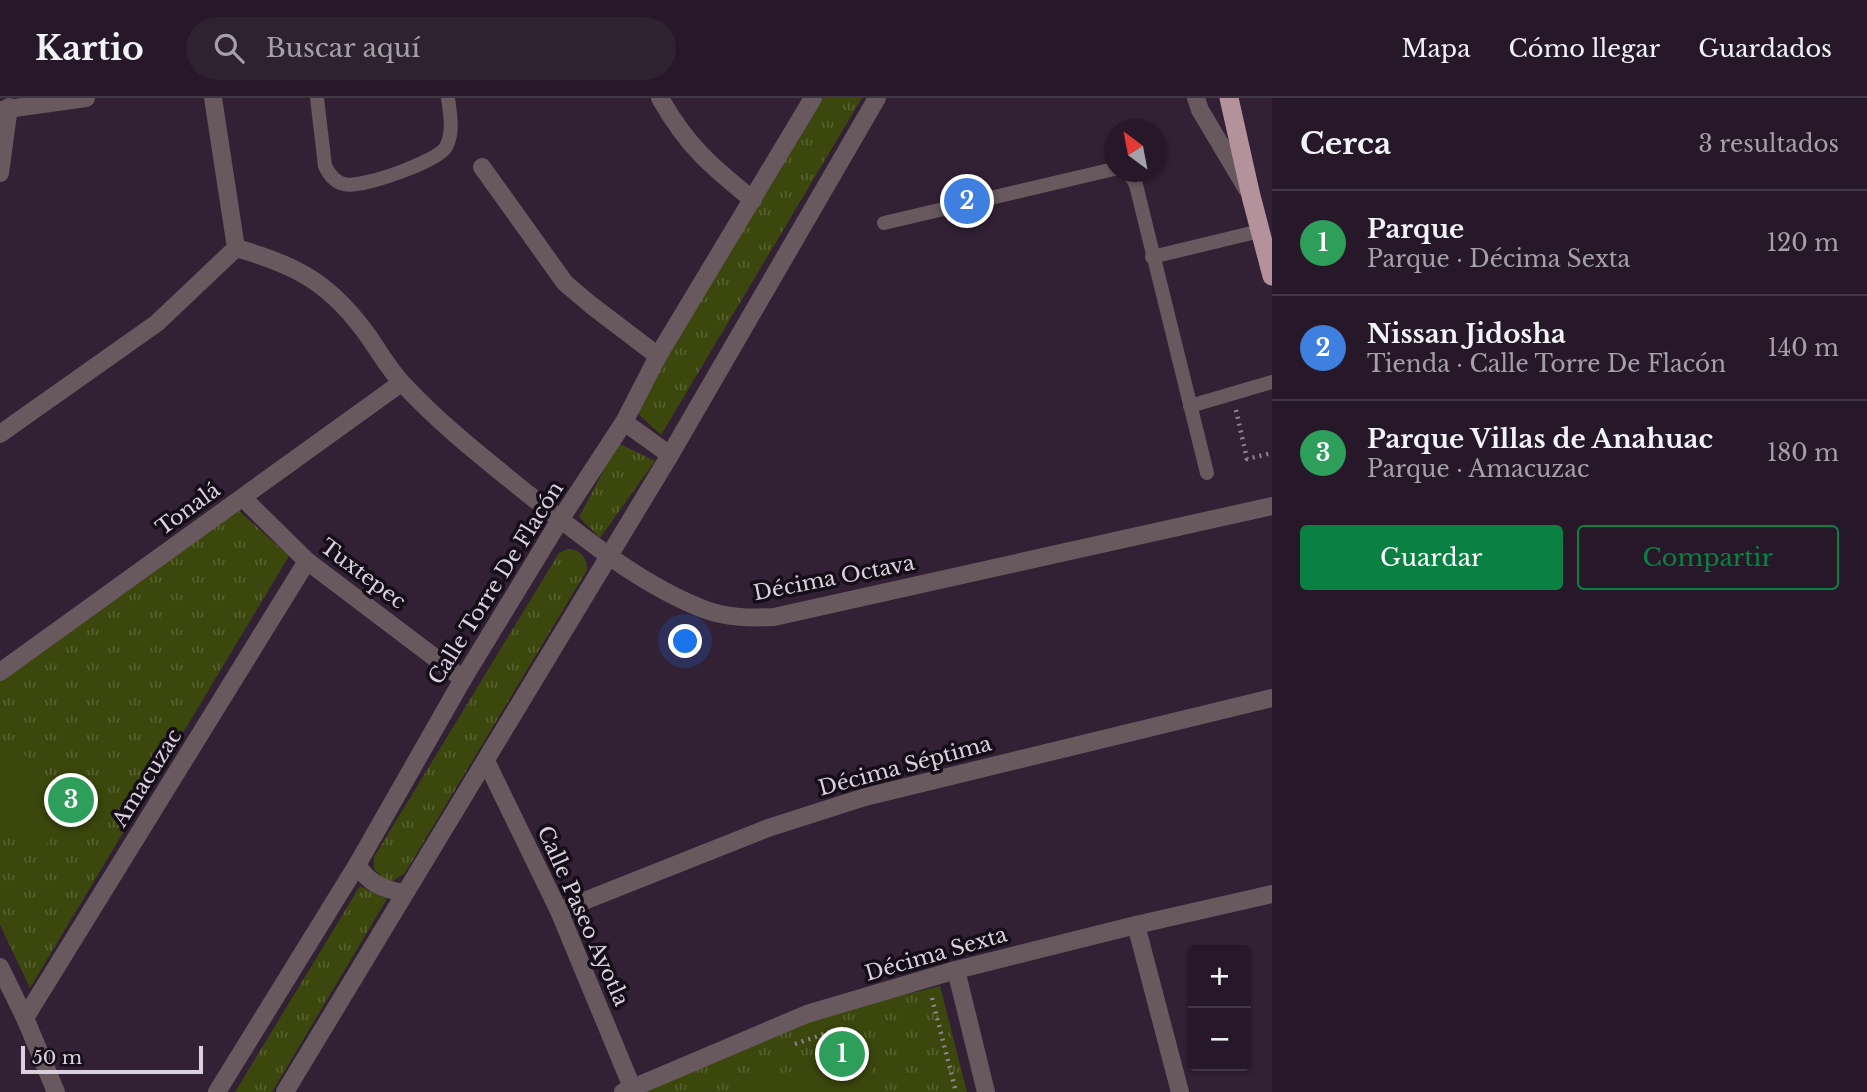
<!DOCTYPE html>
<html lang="es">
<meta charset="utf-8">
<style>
:root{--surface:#261828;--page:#2e2130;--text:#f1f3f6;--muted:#a4a0a8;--line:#423745;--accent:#0b8043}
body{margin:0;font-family:"Libre Baskerville",serif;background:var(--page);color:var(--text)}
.controls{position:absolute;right:21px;bottom:21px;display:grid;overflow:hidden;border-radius:7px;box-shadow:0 2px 5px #0004}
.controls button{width:63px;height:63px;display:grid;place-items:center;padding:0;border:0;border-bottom:2px solid var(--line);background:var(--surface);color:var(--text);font:35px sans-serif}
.compass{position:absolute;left:1104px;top:21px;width:63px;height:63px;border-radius:50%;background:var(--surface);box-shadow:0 2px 5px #0004;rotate:328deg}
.scale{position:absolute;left:21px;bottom:18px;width:182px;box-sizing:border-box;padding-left:7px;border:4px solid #dbd0dd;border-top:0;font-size:19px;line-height:24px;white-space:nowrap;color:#dbd0dd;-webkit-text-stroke:5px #150d17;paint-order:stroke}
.you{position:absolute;left:686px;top:544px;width:24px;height:24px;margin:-18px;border:5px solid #fff;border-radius:50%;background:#1a73e8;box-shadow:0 0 0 10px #1a73e833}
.badge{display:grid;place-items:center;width:46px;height:46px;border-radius:50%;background:var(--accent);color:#fff;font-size:23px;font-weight:700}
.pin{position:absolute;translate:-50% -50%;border:4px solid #fff;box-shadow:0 2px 7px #0006}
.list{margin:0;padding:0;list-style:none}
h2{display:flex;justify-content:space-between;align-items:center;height:91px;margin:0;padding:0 28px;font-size:30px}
h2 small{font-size:23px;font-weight:400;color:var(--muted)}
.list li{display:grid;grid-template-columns:46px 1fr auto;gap:21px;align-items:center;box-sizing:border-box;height:105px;padding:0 28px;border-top:2px solid var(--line)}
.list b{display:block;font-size:26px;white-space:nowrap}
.list p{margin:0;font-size:23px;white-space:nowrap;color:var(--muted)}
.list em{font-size:23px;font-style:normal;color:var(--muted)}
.actions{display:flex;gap:14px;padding:21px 28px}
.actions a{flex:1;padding:16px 0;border:2px solid var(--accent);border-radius:7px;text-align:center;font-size:24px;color:var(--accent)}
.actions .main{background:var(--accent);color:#fff}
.icon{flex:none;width:38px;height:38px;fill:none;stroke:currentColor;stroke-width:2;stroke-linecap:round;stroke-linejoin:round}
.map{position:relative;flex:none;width:1272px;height:994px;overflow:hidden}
header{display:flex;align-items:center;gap:42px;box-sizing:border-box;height:98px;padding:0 35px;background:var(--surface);border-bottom:2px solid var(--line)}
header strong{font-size:33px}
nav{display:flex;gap:38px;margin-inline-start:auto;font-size:24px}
.search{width:490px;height:63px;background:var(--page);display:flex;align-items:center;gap:18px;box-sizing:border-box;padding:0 24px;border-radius:38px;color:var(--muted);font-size:26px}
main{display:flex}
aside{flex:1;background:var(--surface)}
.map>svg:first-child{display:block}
.grass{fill:url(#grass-tufts)}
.pitch{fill:#3b470c}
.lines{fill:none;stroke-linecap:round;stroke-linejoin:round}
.path{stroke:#8f8191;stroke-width:4.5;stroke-dasharray:2 5;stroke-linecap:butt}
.service{stroke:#67595d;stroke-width:14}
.minor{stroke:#67595d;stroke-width:18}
.tertiary{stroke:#67595d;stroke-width:18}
.trunk{stroke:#b4929c;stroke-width:19}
.labels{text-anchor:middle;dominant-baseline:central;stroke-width:7;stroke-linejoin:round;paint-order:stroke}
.street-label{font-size:21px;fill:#dbd0dd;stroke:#150d17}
</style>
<header>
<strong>Kartio</strong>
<div class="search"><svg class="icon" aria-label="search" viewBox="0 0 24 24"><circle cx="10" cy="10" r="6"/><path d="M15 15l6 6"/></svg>Buscar aquí</div>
<nav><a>Mapa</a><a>Cómo llegar</a><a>Guardados</a></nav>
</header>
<main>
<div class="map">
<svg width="1272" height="994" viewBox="0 0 1272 994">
<defs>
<pattern id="grass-tufts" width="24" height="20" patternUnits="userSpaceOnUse" patternTransform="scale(1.75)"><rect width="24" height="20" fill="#3b470c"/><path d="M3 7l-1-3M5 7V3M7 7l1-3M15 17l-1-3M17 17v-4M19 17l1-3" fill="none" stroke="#57602f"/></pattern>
</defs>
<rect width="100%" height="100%" fill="#322035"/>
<g class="grass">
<polygon points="823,0 862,0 661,337 635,313"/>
<polygon points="618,345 655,363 600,440 579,419"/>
<polygon points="237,411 289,458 30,890 0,827 0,578"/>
<path d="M567 451C580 450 587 460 587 472L405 775 393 783 385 782 374 771V759L559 455Z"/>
<polygon points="360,788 387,801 272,994 235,994"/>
<polygon points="940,888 967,994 644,994 810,920"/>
</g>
<g class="pitch">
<polygon points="16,648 76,710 37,758 0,718 0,665"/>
<polygon points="866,953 877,994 749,994 746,986"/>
</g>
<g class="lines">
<g class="path">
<polyline points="1236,312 1247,361 1272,355"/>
<polyline points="932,900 956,994"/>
<polyline points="795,946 842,930"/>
</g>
<g class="service">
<path d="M317 0 325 68C329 76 334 84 344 86 360 91 437 64 446 49 454 34 450 16 448 0"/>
<polyline points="1126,74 1130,76 1136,87 1207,375"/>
<polyline points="884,125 1114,71"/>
<polyline points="1152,159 1260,133"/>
<polyline points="1190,308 1272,284"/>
</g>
<g class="minor">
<polyline points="213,0 236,150"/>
<path d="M660 0C687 48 711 68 753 102"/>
<polyline points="0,12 86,0"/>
<polyline points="482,69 565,185 591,207 658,258"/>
<polyline points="0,75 9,9"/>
<path d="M236 150C293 166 327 183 363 231 377 249 388 271 404 287 442 328 485 361 528 396 583 439 640 487 706 512 729 520 750 520 774 519L1272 408"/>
<polyline points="0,336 157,225 236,150"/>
<polyline points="243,400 307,463 463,581"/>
<polyline points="0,574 401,285"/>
<polyline points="486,663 559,813 634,994"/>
<polyline points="559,813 768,730 865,699 1272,600"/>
<polyline points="1136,827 1180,994"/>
<polyline points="0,869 25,920 56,994"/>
<polyline points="956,872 986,994"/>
<polyline points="25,920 307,463"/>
<polyline points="623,994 807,916 956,872 1136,827 1272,796"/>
</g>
<g class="tertiary">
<polyline points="1196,0 1200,12 1247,91"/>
<polyline points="624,324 670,357"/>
<path d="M357 767C369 785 382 791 404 795"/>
<polyline points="217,994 357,767 463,581 560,422 624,324 658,258 813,0"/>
<polyline points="285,994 670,357 877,0"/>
</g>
<polyline class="trunk" points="1229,0 1251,98 1272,178"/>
</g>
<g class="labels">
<g class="street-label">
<text transform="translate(188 411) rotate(-36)">Tonalá</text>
<text transform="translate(363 476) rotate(37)">Tuxtepec</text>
<text transform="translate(834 480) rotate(-11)">Décima Octava</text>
<text transform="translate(496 485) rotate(-58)">Calle Torre De Flacón</text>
<text transform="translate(905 668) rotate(-15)">Décima Séptima</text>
<text transform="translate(147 680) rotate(-58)">Amacuzac</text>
<text transform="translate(583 818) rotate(66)">Calle Paseo Ayotla</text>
<text transform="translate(936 856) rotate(-16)">Décima Sexta</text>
</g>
</g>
</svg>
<div class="controls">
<button>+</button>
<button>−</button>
</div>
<svg class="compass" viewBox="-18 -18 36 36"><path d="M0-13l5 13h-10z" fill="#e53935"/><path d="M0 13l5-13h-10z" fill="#a4a0a8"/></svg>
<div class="scale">50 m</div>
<div class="you"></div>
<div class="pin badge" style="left:842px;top:956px;background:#2e9e5b">1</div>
<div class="pin badge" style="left:967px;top:103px;background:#3f7fe0">2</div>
<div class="pin badge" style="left:71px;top:702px;background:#2e9e5b">3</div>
</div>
<aside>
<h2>Cerca<small>3 resultados</small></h2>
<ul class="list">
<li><span class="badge" style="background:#2e9e5b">1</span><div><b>Parque</b><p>Parque · Décima Sexta</p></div><em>120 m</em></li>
<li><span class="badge" style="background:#3f7fe0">2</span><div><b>Nissan Jidosha</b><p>Tienda · Calle Torre De Flacón</p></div><em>140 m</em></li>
<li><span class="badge" style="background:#2e9e5b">3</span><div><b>Parque Villas de Anahuac</b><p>Parque · Amacuzac</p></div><em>180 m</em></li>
</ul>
<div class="actions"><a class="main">Guardar</a><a>Compartir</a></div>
</aside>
</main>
